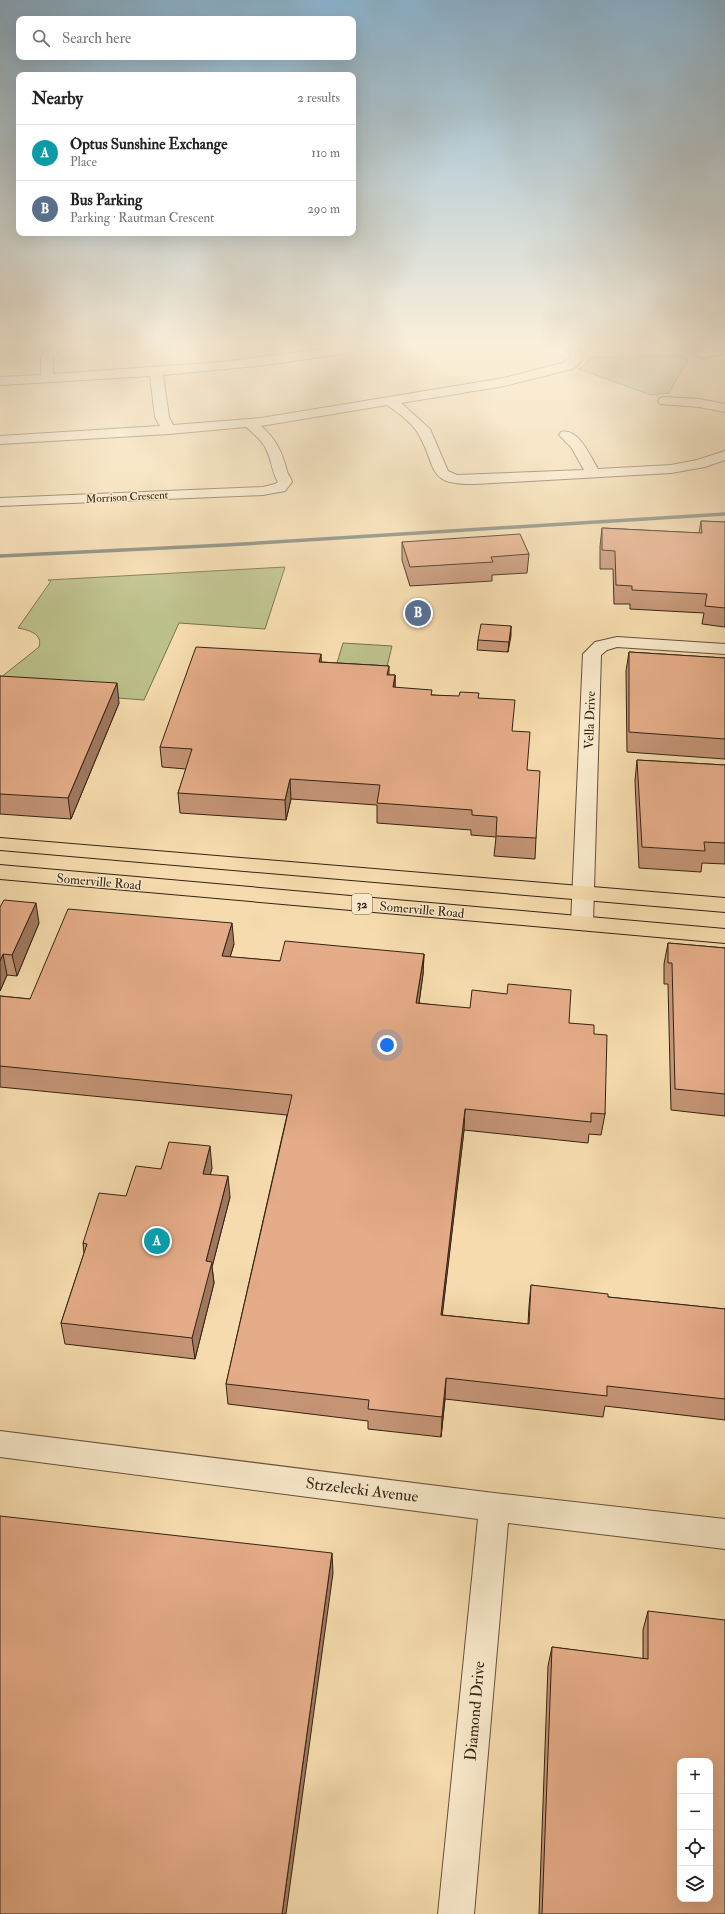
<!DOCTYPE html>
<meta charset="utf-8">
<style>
:root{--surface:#fff;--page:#f6f6f6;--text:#222;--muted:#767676;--line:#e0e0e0;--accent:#db2777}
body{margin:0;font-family:"IM FELL Double Pica",serif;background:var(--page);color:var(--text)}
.controls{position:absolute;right:12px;bottom:12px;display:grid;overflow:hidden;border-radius:8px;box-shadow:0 4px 16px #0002}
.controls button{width:36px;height:36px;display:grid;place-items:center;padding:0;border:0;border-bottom:1px solid var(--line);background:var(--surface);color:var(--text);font:20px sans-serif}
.you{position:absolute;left:387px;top:1045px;width:14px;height:14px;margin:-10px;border:3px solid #fff;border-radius:50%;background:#1a73e8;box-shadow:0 0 0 6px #1a73e833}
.badge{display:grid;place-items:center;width:26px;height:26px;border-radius:50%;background:var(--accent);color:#fff;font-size:13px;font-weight:700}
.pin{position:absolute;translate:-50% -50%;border:2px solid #fff;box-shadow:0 1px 4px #0006}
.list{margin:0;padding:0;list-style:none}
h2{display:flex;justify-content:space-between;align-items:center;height:52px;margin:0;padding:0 16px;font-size:17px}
h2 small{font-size:13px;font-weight:400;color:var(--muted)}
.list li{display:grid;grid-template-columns:26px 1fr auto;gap:12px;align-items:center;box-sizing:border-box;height:56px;padding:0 16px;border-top:1px solid var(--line)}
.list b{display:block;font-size:15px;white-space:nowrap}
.list p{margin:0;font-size:13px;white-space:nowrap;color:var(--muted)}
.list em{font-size:13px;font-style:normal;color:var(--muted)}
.icon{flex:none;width:22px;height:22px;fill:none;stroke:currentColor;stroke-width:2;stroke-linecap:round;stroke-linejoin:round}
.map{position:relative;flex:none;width:725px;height:1914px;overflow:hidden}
.search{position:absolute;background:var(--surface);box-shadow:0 4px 16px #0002;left:16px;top:16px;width:340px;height:44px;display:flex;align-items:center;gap:10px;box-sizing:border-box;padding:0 14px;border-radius:8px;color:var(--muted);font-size:15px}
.panel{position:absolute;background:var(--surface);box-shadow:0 4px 16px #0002;left:16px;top:72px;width:340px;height:164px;border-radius:8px}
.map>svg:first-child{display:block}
.green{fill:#bcc08a;stroke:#78724e}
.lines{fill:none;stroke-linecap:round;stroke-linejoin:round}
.stream{stroke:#757d74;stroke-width:3.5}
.minor-casing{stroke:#65513a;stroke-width:2}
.major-casing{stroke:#352313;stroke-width:2}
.minor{fill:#f8e8ca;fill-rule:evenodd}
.major{fill:#f5dbad;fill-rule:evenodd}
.wall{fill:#c49475;stroke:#352313}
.shaded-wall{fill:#a0785f;stroke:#352313}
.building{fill:#e4ac88;stroke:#352313;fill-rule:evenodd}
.labels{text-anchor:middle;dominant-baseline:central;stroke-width:3;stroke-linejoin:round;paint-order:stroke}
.far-street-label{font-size:11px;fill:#352313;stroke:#f8e8ca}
.shield{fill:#f8e8ca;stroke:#705e4a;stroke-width:1}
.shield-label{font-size:12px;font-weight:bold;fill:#352313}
.street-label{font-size:13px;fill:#352313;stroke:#f8e8ca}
.near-street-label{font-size:16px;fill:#352313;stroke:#f8e8ca}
</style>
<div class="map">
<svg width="725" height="1914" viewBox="0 0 725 1914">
<rect width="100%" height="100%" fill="#f5dbad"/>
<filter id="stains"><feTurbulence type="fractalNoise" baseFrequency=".005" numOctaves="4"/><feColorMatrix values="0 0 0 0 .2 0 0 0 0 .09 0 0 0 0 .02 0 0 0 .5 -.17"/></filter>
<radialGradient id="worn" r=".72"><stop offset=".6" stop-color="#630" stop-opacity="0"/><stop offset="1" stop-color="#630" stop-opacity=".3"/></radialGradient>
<g class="green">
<polygon points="682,355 688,359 669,393 651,395 579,369 587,363 590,357"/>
<path d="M285 567 265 629 179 623 144 700 0 689V678L39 647C43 634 29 630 18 628L51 581 48 580Z"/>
<polygon points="343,643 392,646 382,687 331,683"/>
</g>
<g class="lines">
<polyline class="stream" points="0,556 226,545 725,514"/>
<defs>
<g id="minor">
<path d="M48 348H62L53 357V374L222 362 329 348H361L355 352 266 365 163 375 169 417 173 425 261 418 504 378 562 363 571 358V355L565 348H578L583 354C583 361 578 366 572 369L504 386 401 403 430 429 448 471 457 475 584 470 571 447 559 435 561 432C579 428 590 456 598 469L671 465 697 460 725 451V460L705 467 671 473 475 484C426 485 438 469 419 435 413 423 398 413 387 405L261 426C276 439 282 452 287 471 288 475 291 477 292 482L285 491 263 495 0 506V498L263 487 275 484 278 482C272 472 272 462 267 451 263 441 254 434 246 427L169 434 0 444V436L160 426 155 417 150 376 0 385V377L41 375V356Z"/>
<polygon points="713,348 725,348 725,354 702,358 698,357 696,354 698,351"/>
<polygon points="665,397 699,399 725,404 725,412 699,407 660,404 658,401 660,398"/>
<polygon points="617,637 725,644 725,654 617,647 607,650 601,655 593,923 590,928 582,930 574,928 571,923 583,654 595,642"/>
<polygon points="0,1431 494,1493 725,1519 725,1549 508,1523 474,1914 438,1914 478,1519 0,1457"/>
</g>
<g id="major">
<polygon points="0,838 725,898 725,912 0,850"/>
<polygon points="0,865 725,929 725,943 0,879"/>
</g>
</defs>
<use href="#minor" class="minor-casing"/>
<use href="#major" class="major-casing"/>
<use href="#minor" class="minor"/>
<use href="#major" class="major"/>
</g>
<g class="wall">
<polygon points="701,521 725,522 725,627 702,624 704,613 630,609 630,604 614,604 613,569 600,569 600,546 602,528 699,533"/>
<polygon points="402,542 529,554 527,573 492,575 492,581 410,586 402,560"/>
<polygon points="511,626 508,652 477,650 478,640"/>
<polygon points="629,652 725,658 725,759 627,752 626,671"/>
<polygon points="321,662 389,666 389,675 395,675 395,688 432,695 478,698 512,731 527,770 536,838 535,859 494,856 496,837 471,835 471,830 377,823 377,805 291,799 286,820 180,813 178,793 186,769 162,767 160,747"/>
<polygon points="0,676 119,703 71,819 0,814"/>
<polygon points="637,760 725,765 725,864 702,863 701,872 639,868 635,781"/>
<polygon points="0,907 39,923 17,976 7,975 0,991"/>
<polygon points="668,943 725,948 725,1116 671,1110 668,984 664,984 664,964"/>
<polygon points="234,944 230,957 280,961 424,954 423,974 419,1003 569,1023 594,1034 605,1114 601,1135 589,1134 588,1143 464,1130 442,1315 528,1324 529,1306 531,1285 608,1297 725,1309 725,1420 605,1406 603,1417 445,1399 441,1437 368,1429 368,1421 228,1404 226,1384 287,1115 0,1087 0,996 30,999"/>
<polygon points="212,1168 210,1174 230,1197 212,1267 214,1283 195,1359 65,1344 61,1323 84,1253 83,1243 126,1196"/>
<polygon points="648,1611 725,1914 539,1914 548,1666 552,1647 643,1659 643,1630"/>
</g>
<g class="shaded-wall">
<polygon points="511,626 511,636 508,652 509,642"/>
<polygon points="321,654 322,673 319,662"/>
<polygon points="395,675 395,695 393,687"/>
<polygon points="117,683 119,703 71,819 68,798"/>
<polygon points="290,779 291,799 286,820 285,800"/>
<polygon points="36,903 39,923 17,976 12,955"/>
<polygon points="232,923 234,944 224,977 222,956"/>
<polygon points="3,954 7,975 0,991 0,961"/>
<polygon points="424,954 423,974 416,1024 416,1003"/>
<polygon points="465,1109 464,1130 440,1335 441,1315"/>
<polygon points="210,1146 212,1168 205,1195 203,1174"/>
<polygon points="228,1176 230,1197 212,1267 214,1283 195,1359 192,1338 206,1261"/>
<polygon points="446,1378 445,1399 441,1437 442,1417"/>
<polygon points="332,1553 333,1573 286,1914 282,1914"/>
</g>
<g class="building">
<polygon points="701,521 725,522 725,608 705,606 707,594 632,590 632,586 616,585 615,551 602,550 602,528 702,533"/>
<polygon points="520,534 529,554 491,557 493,562 410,567 402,542"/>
<polygon points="481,624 511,626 509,642 478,640"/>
<polygon points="196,647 321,654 319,662 389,666 387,675 395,675 393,687 432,690 431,695 459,696 460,692 479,693 478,698 515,700 512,731 530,732 527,770 540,771 536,838 496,836 497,817 472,815 472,810 377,803 380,785 290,779 285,800 178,793 192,749 160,747"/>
<polygon points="629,652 725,658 725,739 629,732"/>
<polygon points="0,676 117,683 68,798 0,794"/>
<polygon points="637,760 725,765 725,843 704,842 705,851 642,847"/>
<polygon points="4,900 36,903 12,955 3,954 0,961 0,907"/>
<polygon points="68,909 232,923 222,956 280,961 285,941 424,954 416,1003 470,1008 472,990 507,994 508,984 571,990 569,1023 594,1025 594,1034 607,1035 605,1114 591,1113 591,1122 465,1109 441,1315 529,1324 531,1285 608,1294 608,1297 725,1309 725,1399 607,1386 607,1396 446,1378 442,1417 368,1409 369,1400 226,1384 292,1095 0,1066 0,996 30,999"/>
<polygon points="668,943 725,948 725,1094 675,1089 672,963 668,963"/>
<polygon points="169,1142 210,1146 203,1174 228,1176 206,1261 212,1262 192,1338 61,1323 87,1244 83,1243 99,1193 126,1196 136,1166 161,1169"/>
<polygon points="0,1516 332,1553 282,1914 0,1914"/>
<path d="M648 1611 725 1620V1914H542L552 1647 648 1659ZM680 1761H710V1899H680Z"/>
</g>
<linearGradient id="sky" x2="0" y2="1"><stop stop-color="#8bb6d3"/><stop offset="0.56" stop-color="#faefda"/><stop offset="1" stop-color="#faefda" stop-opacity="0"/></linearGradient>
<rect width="725" height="616" fill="url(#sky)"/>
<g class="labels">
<g class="far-street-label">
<text transform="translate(127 497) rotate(-3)">Morrison Crescent</text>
</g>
<rect class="shield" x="352" y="894" width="20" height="20" rx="3"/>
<g class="shield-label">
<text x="362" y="904">32</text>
</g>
<g class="street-label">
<text transform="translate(590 720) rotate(-88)">Vella Drive</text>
<text transform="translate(99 882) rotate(5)">Somerville Road</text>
<text transform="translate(422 910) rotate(5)">Somerville Road</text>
</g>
<g class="near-street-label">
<text transform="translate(362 1490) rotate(7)">Strzelecki Avenue</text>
<text transform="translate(475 1711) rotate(-85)">Diamond Drive</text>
</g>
</g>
<rect width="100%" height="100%" filter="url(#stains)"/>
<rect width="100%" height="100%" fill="url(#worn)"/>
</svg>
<div class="controls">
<button>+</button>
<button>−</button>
<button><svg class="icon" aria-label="locate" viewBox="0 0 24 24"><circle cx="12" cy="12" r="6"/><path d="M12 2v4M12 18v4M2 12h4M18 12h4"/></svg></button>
<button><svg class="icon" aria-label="layers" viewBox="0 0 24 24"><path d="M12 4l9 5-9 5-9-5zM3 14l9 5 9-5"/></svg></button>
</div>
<div class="you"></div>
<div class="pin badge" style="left:157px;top:1241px;background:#0f9aa8">A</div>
<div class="pin badge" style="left:418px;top:613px;background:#5c6f8a">B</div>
<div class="search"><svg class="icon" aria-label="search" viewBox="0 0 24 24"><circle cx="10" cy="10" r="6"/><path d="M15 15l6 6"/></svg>Search here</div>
<section class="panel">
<h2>Nearby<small>2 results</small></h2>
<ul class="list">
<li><span class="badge" style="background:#0f9aa8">A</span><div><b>Optus Sunshine Exchange</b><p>Place</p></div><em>110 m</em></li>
<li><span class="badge" style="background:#5c6f8a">B</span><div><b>Bus Parking</b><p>Parking · Rautman Crescent</p></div><em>290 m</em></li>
</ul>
</section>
</div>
